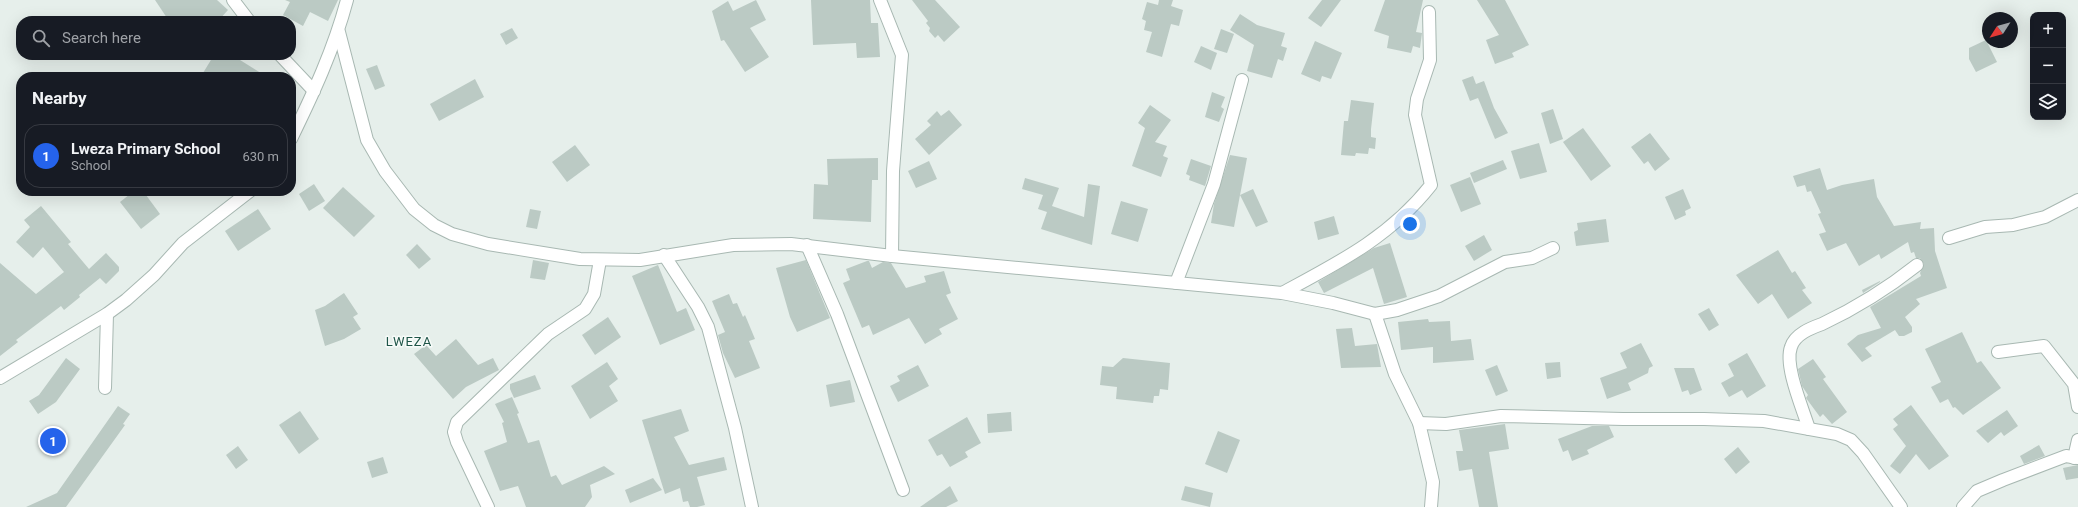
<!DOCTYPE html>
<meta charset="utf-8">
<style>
:root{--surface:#171b24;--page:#20242c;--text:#f1f3f6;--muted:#9ea1a6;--line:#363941;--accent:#2563eb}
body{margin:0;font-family:Roboto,sans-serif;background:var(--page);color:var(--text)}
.controls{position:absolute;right:12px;top:12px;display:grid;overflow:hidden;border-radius:8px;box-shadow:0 4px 16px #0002}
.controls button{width:36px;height:36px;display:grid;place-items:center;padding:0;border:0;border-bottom:1px solid var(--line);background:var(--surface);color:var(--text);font:20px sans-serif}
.compass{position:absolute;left:1982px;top:12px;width:36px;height:36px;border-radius:50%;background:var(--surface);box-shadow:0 4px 16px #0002;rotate:234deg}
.you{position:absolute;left:1410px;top:224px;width:14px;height:14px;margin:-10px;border:3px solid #fff;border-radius:50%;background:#1a73e8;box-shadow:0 0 0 6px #1a73e833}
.badge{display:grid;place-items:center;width:26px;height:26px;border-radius:50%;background:var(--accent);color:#fff;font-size:13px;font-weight:700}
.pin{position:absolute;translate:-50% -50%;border:2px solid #fff;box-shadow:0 1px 4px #0006}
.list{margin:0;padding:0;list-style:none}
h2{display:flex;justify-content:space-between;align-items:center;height:52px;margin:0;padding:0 16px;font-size:17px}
h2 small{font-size:13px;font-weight:400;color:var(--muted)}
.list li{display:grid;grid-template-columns:26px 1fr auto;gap:12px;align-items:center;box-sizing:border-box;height:64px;margin:0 8px 8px;padding:0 8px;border:1px solid var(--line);border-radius:16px}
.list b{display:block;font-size:15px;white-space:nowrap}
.list p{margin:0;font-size:13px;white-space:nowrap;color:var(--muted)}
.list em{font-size:13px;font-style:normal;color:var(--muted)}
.icon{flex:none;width:22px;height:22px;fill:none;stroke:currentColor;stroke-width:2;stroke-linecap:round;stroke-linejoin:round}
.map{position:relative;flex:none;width:2078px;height:507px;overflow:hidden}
.search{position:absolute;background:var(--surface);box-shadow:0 4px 16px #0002;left:16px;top:16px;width:280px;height:44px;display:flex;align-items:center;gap:10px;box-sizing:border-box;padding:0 14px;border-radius:16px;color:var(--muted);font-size:15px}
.panel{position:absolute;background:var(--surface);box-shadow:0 4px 16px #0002;left:16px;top:72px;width:280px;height:124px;border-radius:16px}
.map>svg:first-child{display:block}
.building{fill:#bbcac4}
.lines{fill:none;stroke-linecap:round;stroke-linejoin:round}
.minor-casing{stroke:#a8b8b2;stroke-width:14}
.minor{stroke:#fff;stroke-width:12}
.labels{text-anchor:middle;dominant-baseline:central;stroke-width:3;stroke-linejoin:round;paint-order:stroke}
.quarter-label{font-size:13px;letter-spacing:1px;fill:#1f5548;stroke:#f7fbf9}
</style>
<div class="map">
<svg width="2078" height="507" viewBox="0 0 2078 507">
<rect width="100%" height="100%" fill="#e6efeb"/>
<g class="building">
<polygon points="155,0 217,0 228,10 218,21 169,21"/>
<polygon points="285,0 338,0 328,21 310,12 303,26 283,15 290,2"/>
<polygon points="756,0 766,20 750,28 769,57 745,72 724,40 721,41 712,11 728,1 733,11"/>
<polygon points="811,0 870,0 871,23 878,23 880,57 857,58 856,43 813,45"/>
<polygon points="912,0 935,0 960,27 944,42 938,35 935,38 929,31 930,28 926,23 928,21"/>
<polygon points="1159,0 1173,0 1171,6 1183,10 1179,26 1171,24 1162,57 1146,52 1152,32 1144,30 1146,21 1142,19 1147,2 1158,5"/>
<polygon points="1322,0 1341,0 1321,27 1308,18"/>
<polygon points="1385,0 1423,0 1416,32 1422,33 1420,48 1413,46 1411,53 1387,48 1389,36 1374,31"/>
<polygon points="1477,0 1505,0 1529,45 1512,53 1514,57 1495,64 1486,40 1499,35"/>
<polygon points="1240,14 1257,25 1285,33 1281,46 1287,48 1283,61 1278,59 1272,78 1247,71 1254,45 1230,30"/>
<polygon points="512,28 518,38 506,45 500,34"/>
<polygon points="1221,29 1234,34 1227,53 1214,49"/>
<polygon points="1986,40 1997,62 1976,72 1969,59 1969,48"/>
<polygon points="1315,41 1342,53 1331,79 1322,76 1320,82 1301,74"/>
<polygon points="1201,46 1217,53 1211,70 1194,62"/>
<polygon points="214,55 232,55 267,77 209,77 203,73"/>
<polygon points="377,65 385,86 375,90 366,69"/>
<polygon points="1473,76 1476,84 1484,81 1494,108 1508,133 1495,139 1478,98 1470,101 1462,80"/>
<polygon points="475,79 484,97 439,121 430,104"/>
<polygon points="1212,92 1225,97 1221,107 1224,109 1219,122 1205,117"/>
<polygon points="1351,100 1374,103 1371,129 1371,137 1376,138 1375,149 1369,148 1368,154 1356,153 1355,156 1341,155 1344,121 1348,121"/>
<polygon points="1150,105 1171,120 1155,142 1167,146 1163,156 1168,158 1161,177 1132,166 1145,128 1138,123"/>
<polygon points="1553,109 1563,139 1550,144 1541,113"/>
<polygon points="949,110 962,125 929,155 915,139 931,125 927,121 937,111 941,116"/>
<polygon points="1583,128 1611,166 1591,181 1563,142"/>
<polygon points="1650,133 1670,159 1655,171 1648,161 1644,164 1631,147"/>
<polygon points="1539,143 1547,172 1520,179 1511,151"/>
<polygon points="575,145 590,165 567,182 552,162"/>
<polygon points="1230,155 1247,158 1234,227 1211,223 1214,204"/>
<polygon points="878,158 878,180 872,180 871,222 813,219 814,184 828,185 827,159"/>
<polygon points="1191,159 1211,166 1205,186 1189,180 1190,176 1186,174"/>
<polygon points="1503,160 1507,169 1474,183 1470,173"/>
<polygon points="929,161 937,179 916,188 908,171"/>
<polygon points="1820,168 1827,190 1842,185 1874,179 1877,197 1894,226 1921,222 1920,229 1934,228 1935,251 1947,288 1916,299 1920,304 1905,317 1912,327 1912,332 1904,336 1899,336 1895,330 1865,348 1872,356 1862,362 1847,344 1858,335 1881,328 1870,307 1921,276 1920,273 1924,264 1920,258 1916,258 1914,252 1911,253 1908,242 1881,259 1879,254 1859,266 1846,243 1827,251 1819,234 1826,232 1818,214 1821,213 1811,191 1807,192 1805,185 1797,187 1793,176"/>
<polygon points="1470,177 1481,204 1461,212 1450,185"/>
<polygon points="1025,178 1059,188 1052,206 1084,217 1088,184 1100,186 1092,245 1041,229 1047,212 1038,209 1043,195 1022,189"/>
<polygon points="314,184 325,201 309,211 299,194"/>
<polygon points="343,187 375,216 354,237 323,208"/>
<polygon points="1253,189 1268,222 1256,227 1240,195"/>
<polygon points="1683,189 1691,208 1685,211 1686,215 1675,220 1665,197"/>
<polygon points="134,191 143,191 160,214 141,229 120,202"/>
<polygon points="1121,201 1148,209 1138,242 1111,234"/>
<polygon points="41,206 71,242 68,244 89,269 106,253 119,267 119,271 106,284 100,278 79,295 80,297 64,310 61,306 16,340 18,342 0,356 0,263 36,294 64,272 43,247 33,258 16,242 30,227 24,220"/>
<polygon points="258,209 271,229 238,251 225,231"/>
<polygon points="530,209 541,211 537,229 526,227"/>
<polygon points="1334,216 1339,234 1318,240 1314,222"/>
<polygon points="1606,219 1609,242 1576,246 1574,232 1578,230 1577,223"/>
<polygon points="1484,235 1492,250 1474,261 1465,246"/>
<polygon points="1390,243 1407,297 1384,304 1373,268 1324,293 1318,282 1374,248"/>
<polygon points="417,244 431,259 419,269 406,255"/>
<polygon points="1778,250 1792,273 1795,271 1806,288 1802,290 1812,303 1788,319 1772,294 1758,304 1736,275"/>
<polygon points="533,260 549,263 545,280 530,278"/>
<polygon points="806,260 830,318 797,332 790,317 776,268"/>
<polygon points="867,261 869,261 872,268 883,262 891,263 906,288 926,282 924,276 944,271 951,293 946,295 958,319 939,329 942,334 925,344 909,318 873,335 869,325 862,328 843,283 850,280 846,269"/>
<polygon points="658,265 677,312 686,308 695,330 660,345 632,276"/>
<polygon points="1880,281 1880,282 1863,293 1862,290"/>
<polygon points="344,293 358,314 353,317 361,329 344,339 325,346 315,310 325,306"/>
<polygon points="729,294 733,304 737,303 743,317 745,315 755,339 749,341 760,368 735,378 723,353 718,335 725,332 712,301"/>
<polygon points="1709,308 1719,325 1709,331 1698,314"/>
<polygon points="608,317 621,337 595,355 582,335"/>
<polygon points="1428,319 1429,322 1450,321 1451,341 1471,339 1474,360 1433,363 1433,347 1401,350 1398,322"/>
<polygon points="1352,328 1355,346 1377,344 1381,367 1341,368 1336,329"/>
<polygon points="1962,332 1977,363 1981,361 2001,388 1963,415 1955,407 1953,408 1948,399 1940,403 1931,387 1941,382 1925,349"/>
<polygon points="456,339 478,365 493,358 499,370 466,387 453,399 414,354 426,345 436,356"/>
<polygon points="1641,343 1653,366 1649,368 1648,373 1628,383 1631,390 1607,399 1600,378 1627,368 1620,353"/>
<polygon points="1747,353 1766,386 1747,398 1742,390 1729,397 1721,383 1734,376 1728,364"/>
<polygon points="66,358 80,369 56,402 38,414 29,401 39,395"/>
<polygon points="1123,358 1170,363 1168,390 1160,389 1159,396 1154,396 1153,403 1116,399 1117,387 1100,385 1102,366 1113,367"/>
<polygon points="1813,359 1826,377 1823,379 1847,412 1832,424 1823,414 1820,417 1806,398 1808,395 1802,386 1798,369"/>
<polygon points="607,362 618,379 609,386 618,401 590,419 571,386"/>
<polygon points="1560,362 1561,377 1547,379 1545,363"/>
<polygon points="918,365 929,386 898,402 890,386 900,381 897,376"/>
<polygon points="1497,365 1508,391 1496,396 1485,370"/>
<polygon points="1674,368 1694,368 1702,390 1690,395 1688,390 1682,392"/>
<polygon points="535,375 541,389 514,398 510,389 510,384"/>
<polygon points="850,380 855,402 830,407 826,385"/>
<polygon points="512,397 519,413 517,414 528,443 539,440 551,477 556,475 562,485 604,466 615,474 590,485 592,497 585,507 526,507 518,486 500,491 484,451 507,442 502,423 504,422 495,404"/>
<polygon points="1911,405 1949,456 1929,470 1916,454 1900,474 1890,466 1906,446 1893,429 1898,425 1893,419"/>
<polygon points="118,406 130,414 123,424 125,425 66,507 26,507 57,493"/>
<polygon points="681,409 689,431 674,437 689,465 724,457 727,470 697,477 705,505 697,507 690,507 688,501 683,502 680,488 665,494 642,420"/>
<polygon points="2007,410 2018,426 2004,436 2001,432 1988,443 1976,431"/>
<polygon points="300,411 319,439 299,454 279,425"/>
<polygon points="1011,412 1012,431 988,433 987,414"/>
<polygon points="967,417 981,443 965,452 968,457 950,467 942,454 937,456 928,440"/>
<polygon points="1505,424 1509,449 1489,452 1498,507 1479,507 1472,469 1459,471 1456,451 1463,451 1459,430"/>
<polygon points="1592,426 1609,426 1614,437 1587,450 1589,454 1572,461 1568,450 1563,452 1558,439"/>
<polygon points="1218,431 1240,440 1227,473 1205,464"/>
<polygon points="2039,445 2045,456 2024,464 2020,456"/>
<polygon points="238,446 248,460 236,469 226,455"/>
<polygon points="1738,447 1750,462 1736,474 1724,459"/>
<polygon points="383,457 388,473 372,478 367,462"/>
<polygon points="2078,465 2078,478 2066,480 2063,468"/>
<polygon points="653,478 662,490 630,503 625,490"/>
<polygon points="950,486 958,501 946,507 920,507"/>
<polygon points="1185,486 1213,493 1210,507 1181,500"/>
</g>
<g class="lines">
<defs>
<g id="minor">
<polyline points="233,0 249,21"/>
<polyline points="880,0 902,55 893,171 892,256"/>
<polyline points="339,32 367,140 385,171 414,209 434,225 452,234 488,244 580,259 640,260 733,245 791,244 892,256 1282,293 1333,303 1375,314 1397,310 1439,296 1505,262 1532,258 1553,248"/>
<polyline points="280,55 314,91"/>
<path d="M291 139C313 94 334 49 347 0"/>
<polyline points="1949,238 1985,227 2013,225 2045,217 2078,200"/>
<polyline points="807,245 837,314 903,490"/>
<polyline points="664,255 698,307 708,327 735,428 752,507"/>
<polyline points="1176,283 1214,184 1242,80"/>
<path d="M1282 293C1338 263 1390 237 1431 185L1415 115 1417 99 1430 60 1429 12"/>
<polyline points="1375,314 1395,374 1419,423 1433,482 1431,507"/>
<polyline points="1998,352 2044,346 2074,384 2078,407"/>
<polyline points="0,378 107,314 126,300 154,275 183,243 250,191"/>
<polyline points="105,388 107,314"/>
<polyline points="1419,423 1446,424 1501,416 1623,419 1704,419 1764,421 1837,434 1851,440 1863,453 1901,507"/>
<path d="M1809 429C1803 409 1784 366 1791 347 1795 334 1811 328 1822 324 1856 308 1888 288 1917 265"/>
<polyline points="2074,458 2078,440"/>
<polyline points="488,507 457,442 454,432 457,422 548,334 585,309 594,294 600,260"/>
<polyline points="1963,507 1977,491 2003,480 2066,456 2078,458"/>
</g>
</defs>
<use href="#minor" class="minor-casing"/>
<use href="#minor" class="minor"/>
</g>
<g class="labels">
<g class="quarter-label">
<text x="409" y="341">LWEZA</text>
</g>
</g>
</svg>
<div class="controls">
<button>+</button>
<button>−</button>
<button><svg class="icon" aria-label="layers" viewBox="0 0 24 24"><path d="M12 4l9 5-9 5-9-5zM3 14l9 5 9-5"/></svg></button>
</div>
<svg class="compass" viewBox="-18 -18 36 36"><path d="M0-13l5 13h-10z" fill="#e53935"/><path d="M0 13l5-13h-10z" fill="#9ea1a6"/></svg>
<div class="you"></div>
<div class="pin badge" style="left:53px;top:441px">1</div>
<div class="search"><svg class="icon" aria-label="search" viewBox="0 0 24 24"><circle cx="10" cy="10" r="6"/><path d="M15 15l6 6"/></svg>Search here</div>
<section class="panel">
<h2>Nearby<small></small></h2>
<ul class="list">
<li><span class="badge">1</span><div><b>Lweza Primary School</b><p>School</p></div><em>630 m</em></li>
</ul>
</section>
</div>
